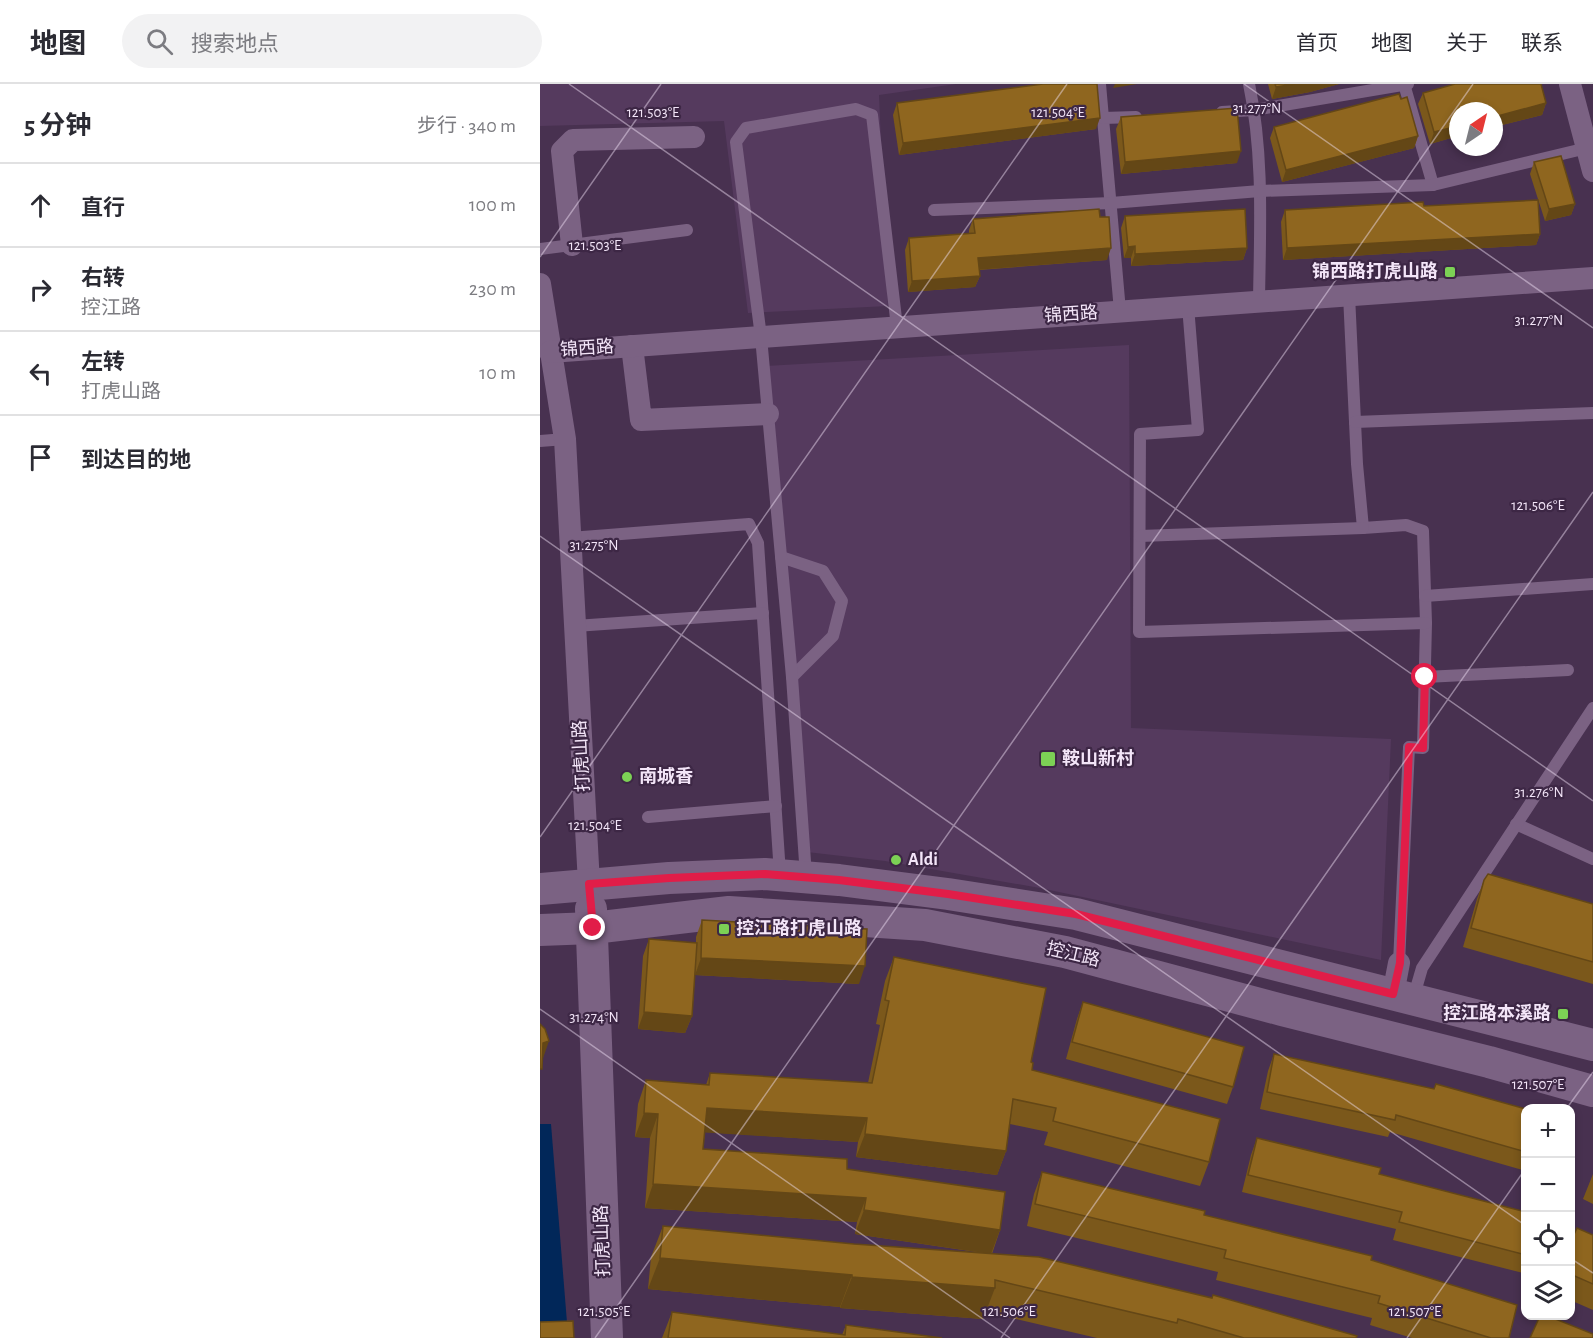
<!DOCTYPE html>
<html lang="zh">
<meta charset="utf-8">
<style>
:root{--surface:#fff;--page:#f2f2f3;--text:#2b2b33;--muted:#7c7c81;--line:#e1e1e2}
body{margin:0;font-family:"Alegreya Sans","Noto Sans SC",sans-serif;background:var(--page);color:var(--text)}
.controls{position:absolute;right:18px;bottom:18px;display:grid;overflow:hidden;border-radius:12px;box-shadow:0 3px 9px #0003}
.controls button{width:54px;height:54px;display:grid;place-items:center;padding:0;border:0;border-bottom:2px solid var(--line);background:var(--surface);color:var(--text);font:30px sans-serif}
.compass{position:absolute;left:909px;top:18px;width:54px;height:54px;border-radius:50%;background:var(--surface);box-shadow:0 3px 9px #0003;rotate:35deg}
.stop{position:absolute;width:18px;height:18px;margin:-14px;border:4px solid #e11d48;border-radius:50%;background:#fff}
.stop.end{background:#e11d48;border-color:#fff;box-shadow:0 2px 6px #0008}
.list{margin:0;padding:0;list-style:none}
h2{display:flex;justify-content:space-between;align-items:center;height:78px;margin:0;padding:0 24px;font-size:26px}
h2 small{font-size:20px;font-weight:400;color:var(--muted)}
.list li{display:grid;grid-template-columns:39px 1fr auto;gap:18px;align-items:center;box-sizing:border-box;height:84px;padding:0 24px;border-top:2px solid var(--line)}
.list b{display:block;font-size:22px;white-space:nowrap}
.list p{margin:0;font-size:20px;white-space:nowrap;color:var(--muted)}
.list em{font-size:20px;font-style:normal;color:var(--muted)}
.icon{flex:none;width:33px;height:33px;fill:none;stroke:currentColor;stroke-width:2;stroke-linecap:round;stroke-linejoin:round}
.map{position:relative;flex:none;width:1053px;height:1254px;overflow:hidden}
header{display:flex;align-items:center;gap:36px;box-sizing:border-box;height:84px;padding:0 30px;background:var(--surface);border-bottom:2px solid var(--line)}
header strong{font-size:28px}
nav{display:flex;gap:33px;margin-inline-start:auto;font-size:21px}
.search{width:420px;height:54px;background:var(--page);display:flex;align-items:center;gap:15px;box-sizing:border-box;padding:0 21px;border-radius:33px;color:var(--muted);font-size:22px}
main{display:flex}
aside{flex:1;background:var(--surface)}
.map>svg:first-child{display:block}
.built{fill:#553a5e}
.water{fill:#012759}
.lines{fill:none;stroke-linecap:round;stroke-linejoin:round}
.lane{stroke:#7b6283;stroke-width:12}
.street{stroke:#7b6283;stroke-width:22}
.secondary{stroke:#7b6283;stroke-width:32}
.wall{fill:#7b581b}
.shaded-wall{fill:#644716}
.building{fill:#8f661f;stroke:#644716;stroke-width:1.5}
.route{stroke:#e11d48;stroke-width:8}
.ticks{fill:none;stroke:#f3e5f8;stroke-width:1.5;stroke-opacity:0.45}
.poi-dot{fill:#7cd155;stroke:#3d2745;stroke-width:2}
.labels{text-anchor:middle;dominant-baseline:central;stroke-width:4.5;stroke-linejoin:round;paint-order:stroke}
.poi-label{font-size:18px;font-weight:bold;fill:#f3e5f8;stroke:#3d2745;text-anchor:start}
.street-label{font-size:18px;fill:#f3e5f8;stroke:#3d2745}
.ticks-label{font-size:15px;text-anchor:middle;fill:#f3e5f8;stroke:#3d2745;stroke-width:4.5;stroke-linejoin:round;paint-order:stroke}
</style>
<header>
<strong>地图</strong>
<div class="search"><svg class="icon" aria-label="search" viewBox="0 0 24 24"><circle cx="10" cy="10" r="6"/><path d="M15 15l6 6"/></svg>搜索地点</div>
<nav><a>首页</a><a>地图</a><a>关于</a><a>联系</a></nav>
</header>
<main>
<aside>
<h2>5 分钟<small>步行 · 340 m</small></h2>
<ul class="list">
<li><svg class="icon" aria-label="ahead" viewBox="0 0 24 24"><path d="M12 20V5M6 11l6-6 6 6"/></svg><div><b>直行</b></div><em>100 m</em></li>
<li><svg class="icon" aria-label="right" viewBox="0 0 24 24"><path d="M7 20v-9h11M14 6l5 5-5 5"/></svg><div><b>右转</b><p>控江路</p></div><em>230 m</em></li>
<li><svg class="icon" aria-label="left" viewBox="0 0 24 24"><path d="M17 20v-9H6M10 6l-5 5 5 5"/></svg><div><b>左转</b><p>打虎山路</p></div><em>10 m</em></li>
<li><svg class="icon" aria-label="arrive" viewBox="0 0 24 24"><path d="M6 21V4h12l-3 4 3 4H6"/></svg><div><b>到达目的地</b></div></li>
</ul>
</aside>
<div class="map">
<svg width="1053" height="1254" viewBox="0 0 1053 1254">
<rect width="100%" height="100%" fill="#483150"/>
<g class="built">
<polygon points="0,0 416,0 339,11 348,222 208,229 184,37 0,42"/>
<polygon points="589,261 591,644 851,655 841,876 500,804 345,777 267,768 226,282"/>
</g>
<polygon class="water" points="0,1040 11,1040 28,1251 0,1253"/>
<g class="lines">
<g class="lane">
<polyline points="560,0 580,227"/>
<path d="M709 0C724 71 720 145 719 217"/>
<polyline points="864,0 893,101"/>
<polyline points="682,28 714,26 868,0"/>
<polyline points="563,34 596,33"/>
<polyline points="394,126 571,119 720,107 893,101 1047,64"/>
<polyline points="0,165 147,146"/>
<polyline points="809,211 817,380 823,444 866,441 883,447 886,539 883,664 869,663 859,879"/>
<polyline points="648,222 658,346 600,350 599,548 886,539"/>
<polyline points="815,338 1053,329"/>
<polyline points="0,357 25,355"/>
<polyline points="600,452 823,444"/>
<polyline points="30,454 209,440 218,459 240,790"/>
<polyline points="241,473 283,487 302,517 293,552 252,593"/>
<polyline points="885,512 1053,500"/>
<polyline points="35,542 223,529"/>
<polyline points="885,593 1028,586"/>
<polyline points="108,733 236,722"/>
<polyline points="976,740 1053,775"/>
<polyline points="266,792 252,593 221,253 196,58 206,44 316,25 332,31 357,243"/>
<polyline points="873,915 882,884 1053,624"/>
</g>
<g class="street">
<polyline points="1030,0 1053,87"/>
<polyline points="32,161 22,67 33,56 154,53"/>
<polyline points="0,200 25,355 49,800"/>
<polyline points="92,262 101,336 228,330"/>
<polyline points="10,268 1053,194"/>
<polyline points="853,910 859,879"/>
</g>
<g class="secondary">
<polyline points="0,805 129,794 225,790 299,796 408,810 536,830 1053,961"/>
<polyline points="51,825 67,1254"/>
<polyline points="0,846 53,844 189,828 385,841 525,868 742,926 949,978 1053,1007"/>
</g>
</g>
<g class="wall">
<polygon points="728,0 799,0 770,8 732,15"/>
<polygon points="883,9 1006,19 1002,31 954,43 954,27 918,27 918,52 890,60 878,20"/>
<polygon points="861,15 878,52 874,64 742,98 730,54 734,43"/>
<polygon points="357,19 556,45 359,71 353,31"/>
<polygon points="581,33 697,79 581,90 576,45"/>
<polygon points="994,78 1035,120 1031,131 1005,137 990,90"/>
<polygon points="884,122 1000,150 996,161 743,176 741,138 745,126"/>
<polygon points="585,132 707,164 703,176 591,182 591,174 584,174 581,144"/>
<polygon points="560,133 567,176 439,186 440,192 435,203 368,208 365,166 369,154 429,150 429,146 433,135"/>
<polygon points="944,796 1053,820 1053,900 923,863 937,815"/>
<polygon points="162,836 319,900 155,891 152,932 145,949 98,945 103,872 109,855 156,859 156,853"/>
<polygon points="354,873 491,978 492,986 669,1078 660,1102 504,1061 508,1048 470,1040 466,1067 457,1091 316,1073 318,1058 165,1048 163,1065 307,1085 460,1146 452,1170 816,1254 557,1254 446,1228 443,1235 300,1224 300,1223 108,1205 111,1173 123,1142 314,1160 443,1169 315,1150 317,1138 105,1124 110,1054 95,1053 98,1020 106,996 166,1001 170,989 328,999 340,941 336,940 345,897"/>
<polygon points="543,918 693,1003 687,1020 526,975 537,935"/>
<polygon points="734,970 986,1025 986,1087 850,1048 848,1053 720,1025 728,987"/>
<polygon points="717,1054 839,1090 986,1128 986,1182 983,1189 853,1156 856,1145 702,1108 711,1071"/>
<polygon points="502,1088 831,1176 969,1254 872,1254 830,1241 832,1234 676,1196 678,1188 487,1142 494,1110"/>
<polygon points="1053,1090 1053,1120 1043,1115"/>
<polygon points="1053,1151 1053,1226 1030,1216 1030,1159"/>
<polygon points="132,1228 302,1251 306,1241 402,1254 122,1254"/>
</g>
<g class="shaded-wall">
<polygon points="575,0 597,0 573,4"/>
<polygon points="754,0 799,0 770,8 732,15 736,3"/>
<polygon points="1006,19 1002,31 954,43 954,33"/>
<polygon points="560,34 556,45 359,71 363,59"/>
<polygon points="918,42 918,52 890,60 894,48"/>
<polygon points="878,52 874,64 742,98 746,86"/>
<polygon points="701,67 697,79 581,90 585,78"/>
<polygon points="1035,120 1031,131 1005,137 1009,125"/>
<polygon points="1000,150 996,161 743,176 747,164"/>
<polygon points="595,162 591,174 584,174 588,163"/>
<polygon points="571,164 567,176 434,186 438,174"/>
<polygon points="707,164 703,176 591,182 595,170"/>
<polygon points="440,192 435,203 368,208 372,197"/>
<polygon points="161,874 325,882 319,900 155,891"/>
<polygon points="104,928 152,932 145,949 98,945"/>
<polygon points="9,957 0,983 3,959"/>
<polygon points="167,1024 327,1034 318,1058 158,1048"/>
<polygon points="104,1029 118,1030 110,1054 95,1053"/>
<polygon points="325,1050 466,1067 457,1091 316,1073"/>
<polygon points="113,1100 326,1114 317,1138 105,1124"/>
<polygon points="324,1126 460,1146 451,1170 315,1150"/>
<polygon points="120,1174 312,1191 300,1223 108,1205"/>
<polygon points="312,1193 455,1204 443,1235 300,1224"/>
</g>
<g class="building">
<polygon points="503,0 557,0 560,34 363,59 357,19"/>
<polygon points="735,0 754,0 736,3"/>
<polygon points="915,0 1001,0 1006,19 954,33 954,27 918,27 918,42 894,48 883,9"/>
<polygon points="859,10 861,15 867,13 878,52 746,86 734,43"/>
<polygon points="697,24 701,67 585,78 581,33"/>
<polygon points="1021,72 1035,120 1009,125 994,78"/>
<polygon points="998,116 1000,150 747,164 745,126 883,118 884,122"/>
<polygon points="559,125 560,133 569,133 571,164 438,174 440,192 372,197 369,154 435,149 433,135"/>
<polygon points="705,125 707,164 595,170 595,162 588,163 585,132"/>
<polygon points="948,790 1053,820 1053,878 931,844 944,796"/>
<polygon points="162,836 327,845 325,882 161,874"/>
<polygon points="109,855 157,859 152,932 104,928"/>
<polygon points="354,873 506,904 491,978 493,979 492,986 680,1035 669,1078 513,1037 516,1024 473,1015 466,1067 325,1050 327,1034 167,1024 163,1065 307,1075 307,1085 465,1108 460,1146 324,1126 326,1114 113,1100 118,1030 104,1029 106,996 169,1001 170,989 332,999 349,917 345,916"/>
<polygon points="543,918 704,963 693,1003 532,958"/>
<polygon points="0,940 5,945 9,957 3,959 2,985 0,985"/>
<polygon points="734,970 894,1005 896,1000 986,1025 986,1068 856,1031 855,1036 727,1008"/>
<polygon points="717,1054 841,1084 839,1090 986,1128 986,1171 859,1138 862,1128 708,1091"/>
<polygon points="502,1088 665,1127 664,1131 832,1172 831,1176 977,1221 969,1254 951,1254 838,1219 840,1212 684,1174 686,1166 495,1120"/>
<polygon points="123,1142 314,1160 499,1173 672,1214 673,1211 817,1252 816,1254 704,1254 638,1235 637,1239 455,1196 455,1204 312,1193 312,1191 120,1174"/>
<polygon points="1037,1144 1053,1151 1053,1200 1030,1190 1030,1159"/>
<polygon points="132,1228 305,1251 306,1241 402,1254 128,1254"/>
<polygon points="1000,1232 1008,1232 1053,1250 1053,1254 990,1254"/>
<polygon points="33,1237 34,1254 0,1254 0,1238"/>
</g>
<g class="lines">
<polyline class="route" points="53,844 49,800 129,794 225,790 299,796 408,810 536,830 853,910 860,879 869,663 883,664 885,593"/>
</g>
<path class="ticks" d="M29 0 1053 717M704 0 1053 244M0 173 121 0M0 452 986 1142M0 753 527 0M0 925 470 1254M1027 1024 1053 988M1030 1174 1053 1189M55 1254 933 0M461 1254 1053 408M867 1254 986 1084"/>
<g class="poi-dot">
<rect x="904" y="182" width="12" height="12" rx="3"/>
<rect x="500" y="667" width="16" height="16" rx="3"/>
<circle cx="87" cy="693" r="6"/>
<circle cx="356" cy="776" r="6"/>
<rect x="178" y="839" width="12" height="12" rx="3"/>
<rect x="1017" y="924" width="12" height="12" rx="3"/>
</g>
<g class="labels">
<g class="poi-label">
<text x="898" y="188" text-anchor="end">锦西路打虎山路</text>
<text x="522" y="675">鞍山新村</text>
<text x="99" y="693">南城香</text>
<text x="368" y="776">Aldi</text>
<text x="196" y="845">控江路打虎山路</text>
<text x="1011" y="930" text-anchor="end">控江路本溪路</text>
</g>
<g class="street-label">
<text transform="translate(531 231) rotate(-4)">锦西路</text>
<text transform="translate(47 265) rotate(-4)">锦西路</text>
<text transform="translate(42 672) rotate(-93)">打虎山路</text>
<text transform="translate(533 871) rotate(13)">控江路</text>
<text transform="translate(63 1157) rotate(-92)">打虎山路</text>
</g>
</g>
<g class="ticks-label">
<text x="717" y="29">31.277°N</text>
<text x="113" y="33">121.503°E</text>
<text x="518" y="33">121.504°E</text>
<text x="55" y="166">121.503°E</text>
<text x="999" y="241">31.277°N</text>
<text x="998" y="426">121.506°E</text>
<text x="54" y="466">31.275°N</text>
<text x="999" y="713">31.276°N</text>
<text x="55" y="746">121.504°E</text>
<text x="54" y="938">31.274°N</text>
<text x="998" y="1005">121.507°E</text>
<text x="64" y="1232">121.505°E</text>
<text x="469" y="1232">121.506°E</text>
<text x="875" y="1232">121.507°E</text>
</g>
</svg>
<div class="controls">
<button>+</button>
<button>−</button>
<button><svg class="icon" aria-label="locate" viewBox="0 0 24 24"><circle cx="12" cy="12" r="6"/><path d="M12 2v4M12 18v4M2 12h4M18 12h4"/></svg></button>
<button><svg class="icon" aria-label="layers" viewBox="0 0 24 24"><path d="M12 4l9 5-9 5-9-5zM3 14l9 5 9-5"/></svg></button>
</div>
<svg class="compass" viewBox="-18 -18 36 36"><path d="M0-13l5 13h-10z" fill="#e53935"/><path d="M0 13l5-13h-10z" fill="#7c7c81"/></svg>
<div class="stop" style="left:885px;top:593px"></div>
<div class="stop end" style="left:53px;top:844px"></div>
</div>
</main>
